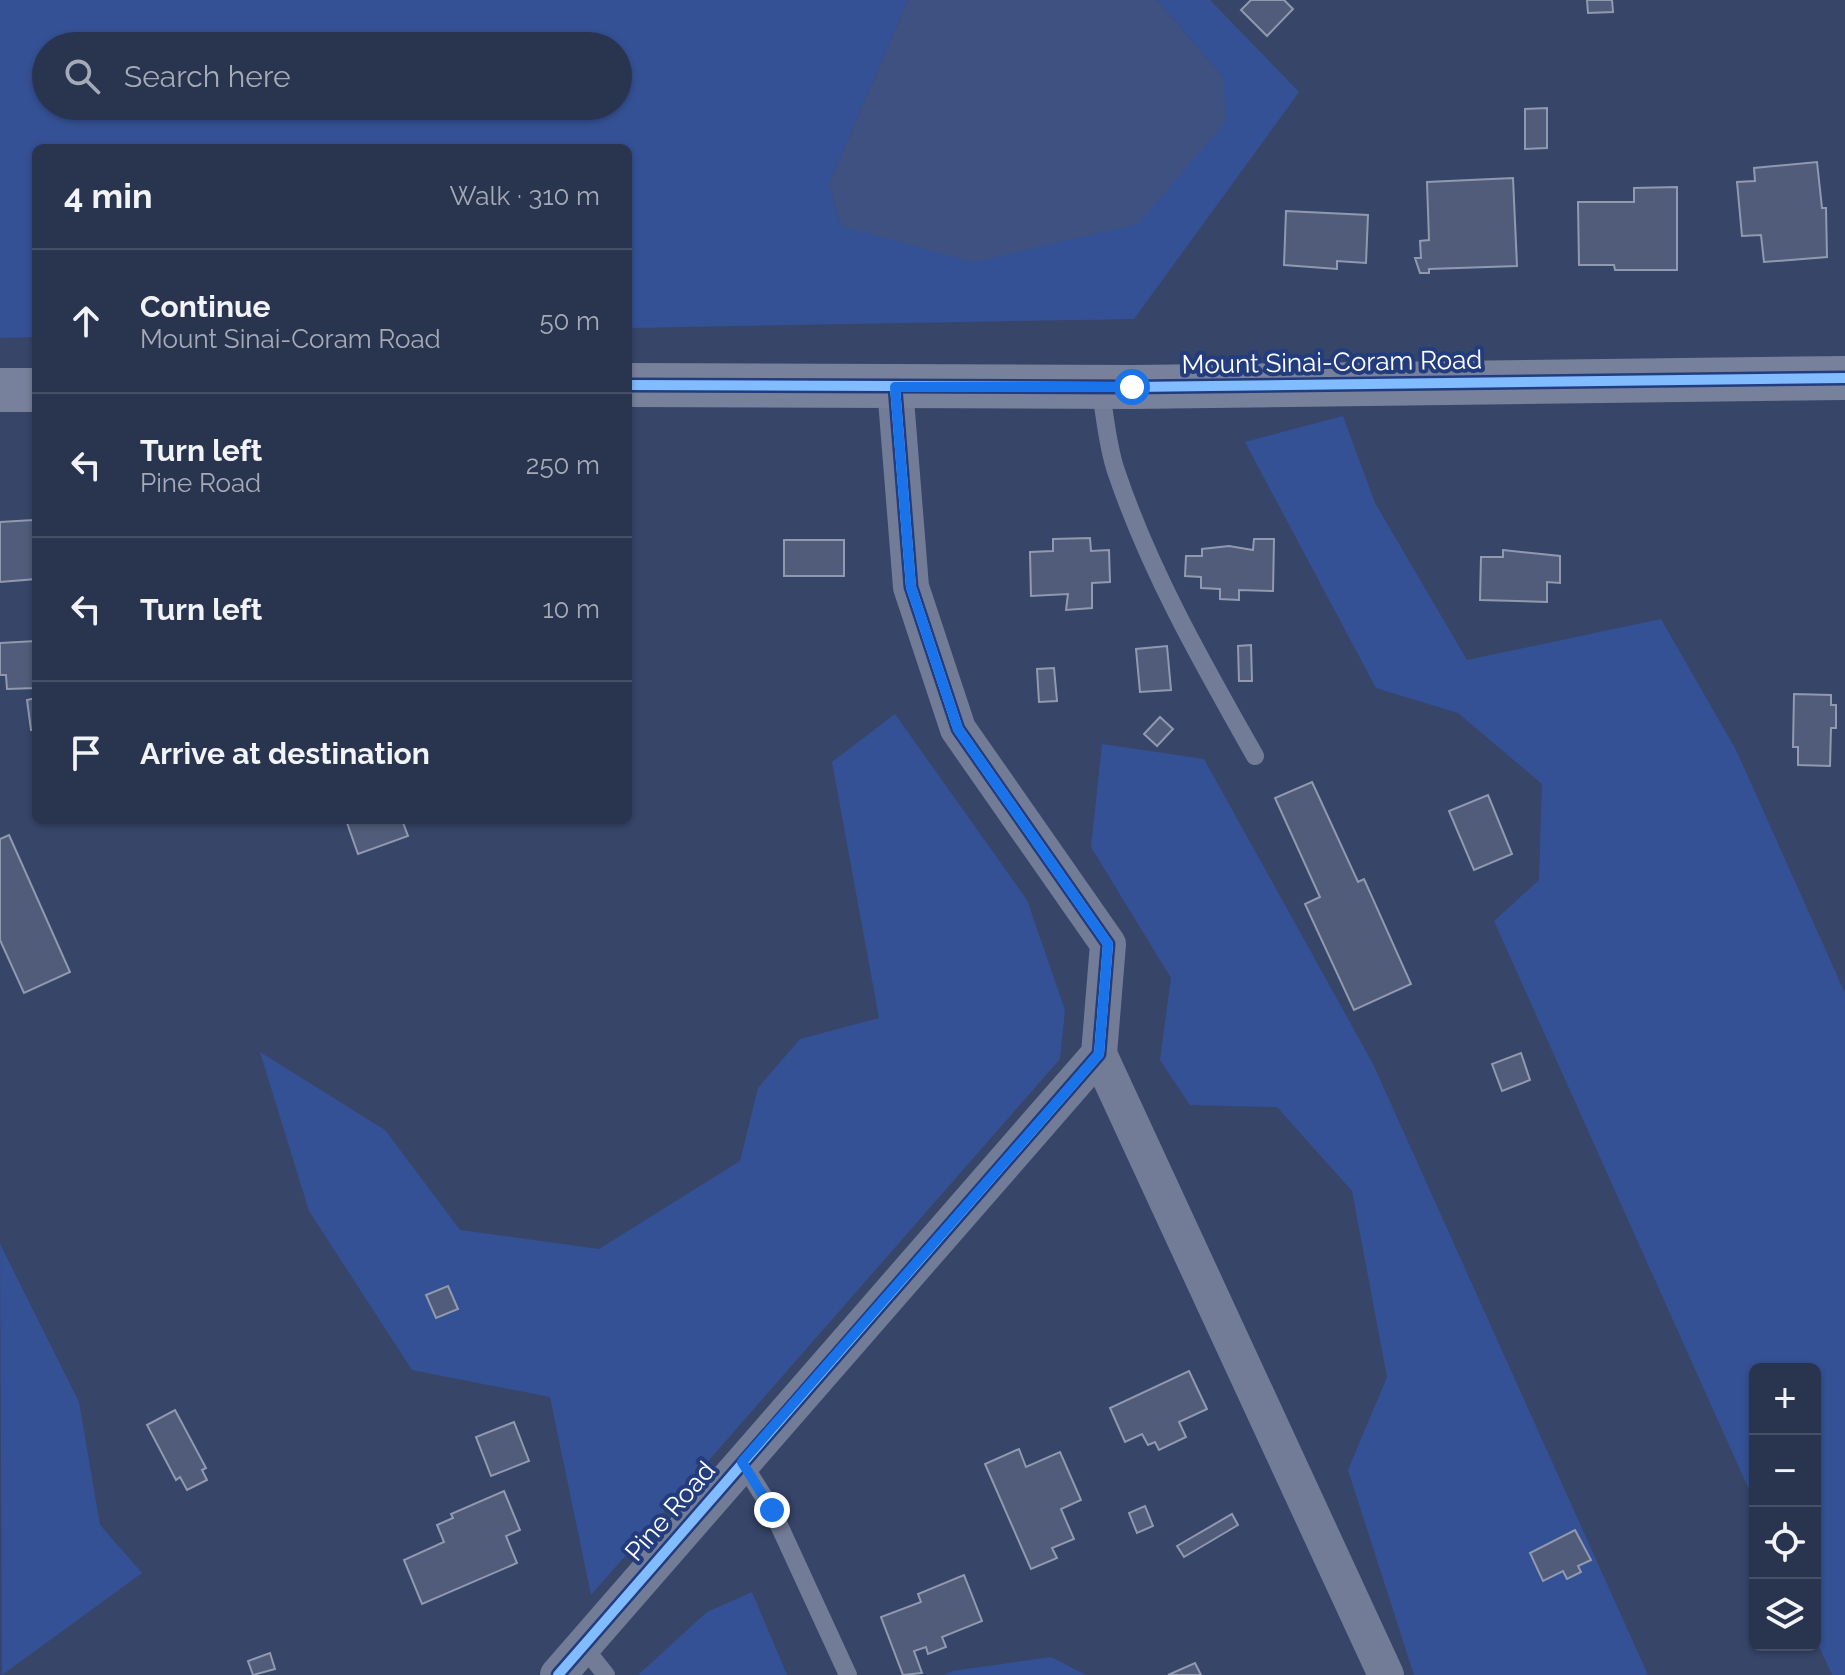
<!DOCTYPE html>
<meta charset="utf-8">
<style>
:root{--surface:#29344f;--page:#313c56;--text:#f1f3f6;--muted:#a5aab7;--line:#454f66}
body{margin:0;font-family:Raleway,sans-serif;background:var(--page);color:var(--text)}
.controls{position:absolute;right:24px;bottom:24px;display:grid;overflow:hidden;border-radius:12px;box-shadow:0 2px 6px #0004}
.controls button{width:72px;height:72px;display:grid;place-items:center;padding:0;border:0;border-bottom:2px solid var(--line);background:var(--surface);color:var(--text);font:40px sans-serif}
.stop{position:absolute;width:24px;height:24px;margin:-18px;border:6px solid #1a73e8;border-radius:50%;background:#fff}
.stop.end{background:#1a73e8;border-color:#fff;box-shadow:0 2px 8px #0008}
.list{margin:0;padding:0;list-style:none}
h2{display:flex;justify-content:space-between;align-items:center;height:104px;margin:0;padding:0 32px;font-size:34px}
h2 small{font-size:26px;font-weight:400;color:var(--muted)}
.list li{display:grid;grid-template-columns:52px 1fr auto;gap:24px;align-items:center;box-sizing:border-box;height:144px;padding:0 32px;border-top:2px solid var(--line)}
.list b{display:block;font-size:30px;white-space:nowrap}
.list p{margin:0;font-size:26px;white-space:nowrap;color:var(--muted)}
.list em{font-size:26px;font-style:normal;color:var(--muted)}
.icon{flex:none;width:44px;height:44px;fill:none;stroke:currentColor;stroke-width:2;stroke-linecap:round;stroke-linejoin:round}
.map{position:relative;flex:none;width:1845px;height:1675px;overflow:hidden}
.search{position:absolute;background:var(--surface);box-shadow:0 2px 6px #0004;left:32px;top:32px;width:600px;height:88px;display:flex;align-items:center;gap:20px;box-sizing:border-box;padding:0 28px;border-radius:44px;color:var(--muted);font-size:30px}
.panel{position:absolute;background:var(--surface);box-shadow:0 2px 6px #0004;left:32px;top:144px;width:600px;height:680px;border-radius:12px}
.map>svg:first-child{display:block}
.green{fill:#355195;fill-rule:evenodd}
.water{fill:#3e5181}
.building{fill:#505c79;stroke:#9099ae;stroke-width:2}
.lines{fill:none;stroke-linecap:round;stroke-linejoin:round}
.lane{stroke:#727c97;stroke-width:18}
.street{stroke:#727c97;stroke-width:36}
.secondary{stroke:#78819b;stroke-width:44}
.cycleway-casing{stroke:#223c7e;stroke-width:15}
.cycleway{stroke:#80bcff;stroke-width:10}
.route{stroke:#1a73e8;stroke-width:10}
.labels{text-anchor:middle;dominant-baseline:central;stroke-width:8;stroke-linejoin:round;paint-order:stroke}
.street-label{font-size:26px;fill:#fff;stroke:#223c7e}
</style>
<div class="map">
<svg width="1845" height="1675" viewBox="0 0 1845 1675">
<rect width="100%" height="100%" fill="#374569"/>
<g class="green">
<path d="M0 0H908L829 184 841 226 1223 77 1157 0H1210L1299 92 1134 319 628 328V148H36V337L0 338ZM46 46H618V106H46Z"/>
<polygon points="1343,416 1375,503 1467,660 1661,619 1736,750 1845,993 1845,1675 1832,1675 1815,1637 1815,1369 1755,1369 1755,1503 1494,921 1539,880 1542,784 1458,713 1376,688 1245,442"/>
<polygon points="895,714 1027,900 1065,1010 1060,1059 591,1595 550,1397 412,1370 309,1211 260,1052 385,1130 460,1230 599,1249 740,1161 758,1088 800,1039 879,1018 832,762"/>
<polygon points="1102,744 1204,759 1373,1064 1648,1675 1414,1675 1348,1470 1387,1377 1352,1191 1277,1107 1190,1105 1160,1060 1171,978 1091,847"/>
<polygon points="0,1244 79,1402 100,1525 142,1573 2,1675"/>
<polygon points="752,1592 787,1675 638,1675 707,1612"/>
<polygon points="1051,1657 1086,1675 944,1675 952,1671"/>
</g>
<polygon class="water" points="908,0 1157,0 1223,77 1226,121 1138,224 973,262 841,226 829,184"/>
<g class="building">
<polygon points="1251,0 1284,0 1293,9 1267,36 1241,10"/>
<polygon points="1587,0 1612,0 1613,12 1588,13"/>
<polygon points="1547,108 1547,148 1525,149 1525,109"/>
<polygon points="1817,162 1822,208 1826,208 1827,257 1764,262 1761,235 1742,236 1737,182 1755,181 1754,168"/>
<polygon points="1513,178 1517,266 1429,269 1429,273 1420,273 1415,258 1421,258 1420,241 1429,240 1427,182"/>
<polygon points="1677,187 1677,270 1615,270 1614,265 1579,265 1578,202 1634,202 1634,188"/>
<polygon points="1286,211 1368,215 1366,263 1337,261 1337,269 1284,265"/>
<polygon points="33,520 36,579 0,582 0,522"/>
<polygon points="1090,538 1091,551 1109,550 1110,582 1092,583 1092,608 1066,610 1068,594 1031,596 1030,552 1053,551 1053,539"/>
<polygon points="1254,539 1274,539 1273,591 1239,590 1239,600 1220,599 1220,589 1201,588 1201,577 1185,576 1186,556 1202,556 1202,549 1229,546 1253,550"/>
<rect x="784" y="540" width="60" height="36"/>
<polygon points="1503,550 1560,556 1560,583 1547,582 1547,602 1480,600 1481,557 1503,557"/>
<polygon points="36,641 36,688 7,689 6,675 0,675 0,643"/>
<polygon points="1251,645 1252,681 1239,681 1238,646"/>
<polygon points="1167,646 1171,690 1140,692 1136,649"/>
<polygon points="1054,668 1057,701 1039,702 1037,669"/>
<polygon points="1794,694 1831,695 1831,705 1836,705 1836,728 1831,728 1830,766 1798,765 1798,747 1793,747"/>
<polygon points="36,698 36,730 31,730 27,700"/>
<polygon points="1160,717 1173,729 1157,746 1144,734"/>
<polygon points="1312,782 1358,882 1364,879 1411,984 1354,1010 1305,904 1320,897 1275,798"/>
<polygon points="1488,795 1512,854 1474,870 1449,811"/>
<polygon points="346,820 402,820 408,836 358,854"/>
<polygon points="9,835 70,972 24,993 0,940 0,839"/>
<polygon points="1521,1053 1530,1080 1502,1091 1492,1064"/>
<polygon points="448,1286 458,1309 436,1318 426,1295"/>
<polygon points="1189,1371 1207,1409 1179,1422 1186,1437 1159,1450 1155,1442 1148,1445 1142,1434 1125,1442 1110,1408"/>
<polygon points="175,1410 206,1468 202,1470 207,1480 187,1490 180,1477 176,1480 147,1425"/>
<polygon points="514,1422 529,1461 491,1476 476,1437"/>
<polygon points="1019,1449 1026,1467 1060,1452 1081,1500 1061,1509 1074,1539 1052,1548 1057,1558 1031,1569 985,1464"/>
<polygon points="504,1491 520,1530 506,1536 517,1563 422,1604 404,1560 444,1542 437,1525 453,1518 451,1514"/>
<polygon points="1145,1506 1153,1526 1137,1533 1129,1513"/>
<polygon points="1232,1514 1238,1525 1184,1557 1177,1546"/>
<polygon points="1575,1530 1591,1560 1578,1566 1581,1572 1567,1579 1563,1571 1543,1581 1530,1553"/>
<polygon points="964,1575 982,1621 942,1637 946,1647 928,1654 926,1647 914,1651 922,1673 903,1675 881,1617 921,1602 918,1594"/>
<polygon points="270,1653 275,1669 253,1675 248,1661"/>
<polygon points="1195,1663 1201,1675 1168,1675"/>
</g>
<g class="lines">
<g class="lane">
<path d="M1100 387C1105 414 1107 445 1116 471 1150 572 1203 664 1255 756"/>
<polyline points="742,1462 772,1510 848,1675"/>
<polyline points="583,1646 606,1675"/>
</g>
<g class="street">
<polyline points="1099,1054 1386,1675"/>
<polyline points="558,1675 1099,1054 1108,944 958,729 911,587 895,387"/>
</g>
<g class="secondary">
<polyline points="628,385 1132,387 1845,378"/>
<polyline points="0,390 36,390"/>
</g>
<defs>
<g id="cycleway">
<polyline points="628,385 1132,387 1845,378"/>
<polyline points="558,1675 1099,1054 1108,944 958,729 911,587 895,387"/>
</g>
</defs>
<use href="#cycleway" class="cycleway-casing"/>
<use href="#cycleway" class="cycleway"/>
</g>
<g class="lines">
<polyline class="route" points="772,1510 742,1462 1099,1054 1108,944 958,729 911,587 895,387 1132,387"/>
</g>
<g class="labels">
<g class="street-label">
<text transform="translate(1332 362) rotate(-1)">Mount Sinai-Coram Road</text>
<text transform="translate(670 1511) rotate(-49)">Pine Road</text>
</g>
</g>
</svg>
<div class="controls">
<button>+</button>
<button>−</button>
<button><svg class="icon" aria-label="locate" viewBox="0 0 24 24"><circle cx="12" cy="12" r="6"/><path d="M12 2v4M12 18v4M2 12h4M18 12h4"/></svg></button>
<button><svg class="icon" aria-label="layers" viewBox="0 0 24 24"><path d="M12 4l9 5-9 5-9-5zM3 14l9 5 9-5"/></svg></button>
</div>
<div class="stop" style="left:1132px;top:387px"></div>
<div class="stop end" style="left:772px;top:1510px"></div>
<div class="search"><svg class="icon" aria-label="search" viewBox="0 0 24 24"><circle cx="10" cy="10" r="6"/><path d="M15 15l6 6"/></svg>Search here</div>
<section class="panel">
<h2>4 min<small>Walk · 310 m</small></h2>
<ul class="list">
<li><svg class="icon" aria-label="ahead" viewBox="0 0 24 24"><path d="M12 20V5M6 11l6-6 6 6"/></svg><div><b>Continue</b><p>Mount Sinai-Coram Road</p></div><em>50 m</em></li>
<li><svg class="icon" aria-label="left" viewBox="0 0 24 24"><path d="M17 20v-9H6M10 6l-5 5 5 5"/></svg><div><b>Turn left</b><p>Pine Road</p></div><em>250 m</em></li>
<li><svg class="icon" aria-label="left" viewBox="0 0 24 24"><path d="M17 20v-9H6M10 6l-5 5 5 5"/></svg><div><b>Turn left</b></div><em>10 m</em></li>
<li><svg class="icon" aria-label="arrive" viewBox="0 0 24 24"><path d="M6 21V4h12l-3 4 3 4H6"/></svg><div><b>Arrive at destination</b></div></li>
</ul>
</section>
</div>
